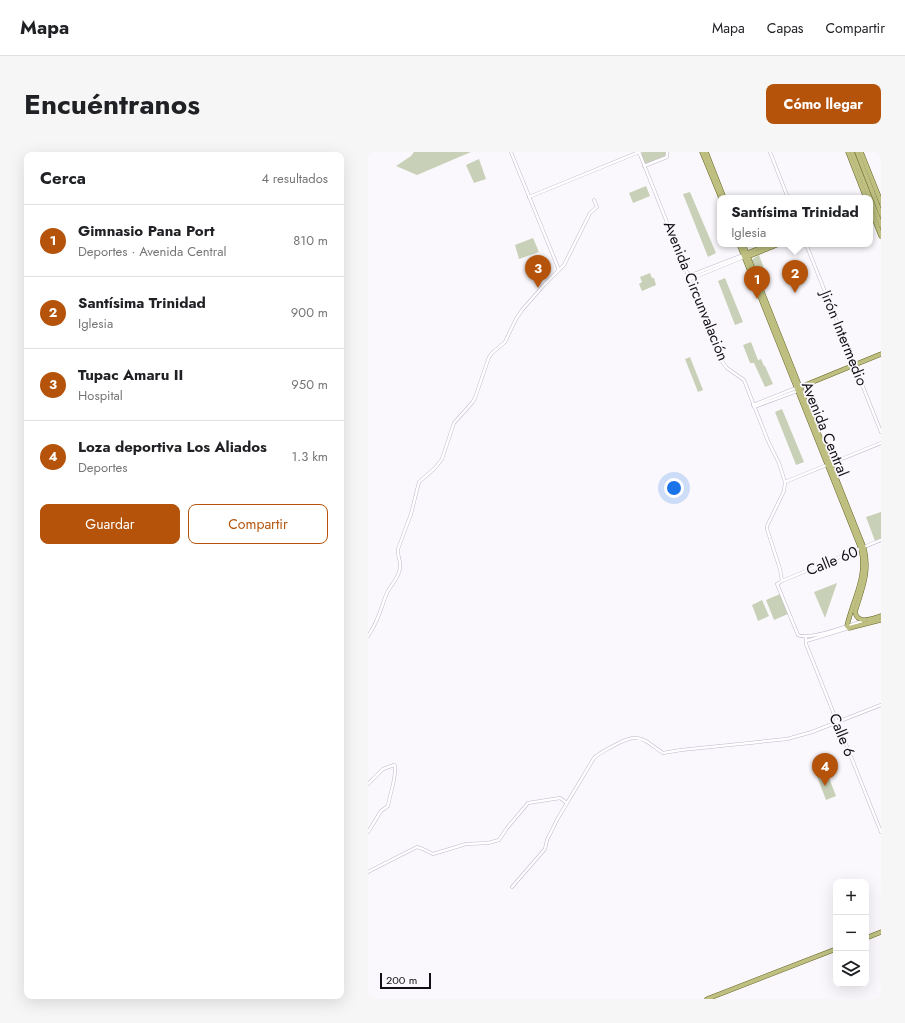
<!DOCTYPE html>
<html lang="es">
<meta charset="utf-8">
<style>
:root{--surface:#fff;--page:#f6f6f6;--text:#202124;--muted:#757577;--line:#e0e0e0;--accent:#b45309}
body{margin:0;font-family:Jost,sans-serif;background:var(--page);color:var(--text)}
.controls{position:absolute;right:12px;bottom:12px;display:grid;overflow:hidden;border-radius:8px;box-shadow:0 4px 16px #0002}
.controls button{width:36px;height:36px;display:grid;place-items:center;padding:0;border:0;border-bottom:1px solid var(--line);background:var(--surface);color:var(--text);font:20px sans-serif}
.scale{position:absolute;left:12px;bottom:10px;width:51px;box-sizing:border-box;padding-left:4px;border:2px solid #120e15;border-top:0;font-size:11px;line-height:14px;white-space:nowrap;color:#120e15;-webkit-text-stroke:3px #faf8fc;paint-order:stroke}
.you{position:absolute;left:306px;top:336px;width:14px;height:14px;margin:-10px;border:3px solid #fff;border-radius:50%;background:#1a73e8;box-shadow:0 0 0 6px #1a73e833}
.badge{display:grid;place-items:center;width:26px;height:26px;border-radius:50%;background:var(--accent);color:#fff;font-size:13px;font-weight:700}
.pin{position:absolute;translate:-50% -33px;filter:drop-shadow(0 1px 2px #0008)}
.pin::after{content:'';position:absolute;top:21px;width:14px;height:12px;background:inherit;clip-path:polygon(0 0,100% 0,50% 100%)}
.popup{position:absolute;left:349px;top:43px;width:156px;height:52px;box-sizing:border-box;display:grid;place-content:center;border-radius:8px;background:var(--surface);filter:drop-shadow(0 1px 3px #0005);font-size:13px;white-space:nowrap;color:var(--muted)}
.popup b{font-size:15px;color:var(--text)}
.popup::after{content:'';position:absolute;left:50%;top:100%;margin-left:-8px;border:8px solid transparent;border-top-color:var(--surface)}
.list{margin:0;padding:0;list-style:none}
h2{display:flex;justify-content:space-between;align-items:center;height:52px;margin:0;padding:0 16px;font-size:17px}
h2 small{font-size:13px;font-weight:400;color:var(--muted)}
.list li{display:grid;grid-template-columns:26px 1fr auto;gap:12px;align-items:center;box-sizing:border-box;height:72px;padding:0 16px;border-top:1px solid var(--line)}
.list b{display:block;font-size:15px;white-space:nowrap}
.list p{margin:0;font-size:13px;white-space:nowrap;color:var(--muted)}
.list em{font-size:13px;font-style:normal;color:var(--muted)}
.actions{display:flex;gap:8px;padding:12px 16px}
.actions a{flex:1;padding:9px 0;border:1px solid var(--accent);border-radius:8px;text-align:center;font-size:14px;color:var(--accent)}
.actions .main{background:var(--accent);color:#fff}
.icon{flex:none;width:22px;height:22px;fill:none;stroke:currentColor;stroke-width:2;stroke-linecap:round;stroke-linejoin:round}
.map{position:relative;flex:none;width:513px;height:847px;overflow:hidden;border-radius:8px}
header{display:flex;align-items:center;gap:24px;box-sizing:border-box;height:56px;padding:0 20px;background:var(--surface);border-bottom:1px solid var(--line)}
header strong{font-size:19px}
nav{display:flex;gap:22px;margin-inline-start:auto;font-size:14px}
.intro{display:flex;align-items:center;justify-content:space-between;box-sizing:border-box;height:96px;padding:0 24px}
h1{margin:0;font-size:28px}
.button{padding:10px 18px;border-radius:8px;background:var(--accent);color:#fff;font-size:14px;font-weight:700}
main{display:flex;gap:24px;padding:0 24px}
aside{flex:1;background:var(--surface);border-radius:8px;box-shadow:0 4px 16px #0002}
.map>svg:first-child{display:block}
.green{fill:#c8d1b7}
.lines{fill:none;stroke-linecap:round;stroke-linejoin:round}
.minor-casing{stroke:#c3b7cd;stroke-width:3.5}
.major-casing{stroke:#656624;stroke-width:5}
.minor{stroke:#fff;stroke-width:2.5}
.major{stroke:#bebf80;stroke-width:4}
.labels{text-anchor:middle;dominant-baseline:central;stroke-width:3.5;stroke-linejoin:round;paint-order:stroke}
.street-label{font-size:15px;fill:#120e15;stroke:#faf8fc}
</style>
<header>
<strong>Mapa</strong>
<nav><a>Mapa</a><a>Capas</a><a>Compartir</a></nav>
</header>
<div class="intro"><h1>Encuéntranos</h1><a class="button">Cómo llegar</a></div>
<main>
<aside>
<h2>Cerca<small>4 resultados</small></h2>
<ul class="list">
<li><span class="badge">1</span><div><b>Gimnasio Pana Port</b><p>Deportes · Avenida Central</p></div><em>810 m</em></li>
<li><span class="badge">2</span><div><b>Santísima Trinidad</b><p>Iglesia</p></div><em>900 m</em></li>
<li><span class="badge">3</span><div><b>Tupac Amaru II</b><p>Hospital</p></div><em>950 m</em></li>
<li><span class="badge">4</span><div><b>Loza deportiva Los Aliados</b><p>Deportes</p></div><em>1.3 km</em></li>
</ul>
<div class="actions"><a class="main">Guardar</a><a>Compartir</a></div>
</aside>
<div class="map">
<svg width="513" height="847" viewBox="0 0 513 847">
<rect width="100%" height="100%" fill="#faf8fc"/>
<g class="green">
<polygon points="46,0 103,0 49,23 28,14 43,4"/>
<polygon points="275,0 299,0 298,4 277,13 272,1"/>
<polygon points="111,7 118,27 106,31 98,13"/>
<polygon points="278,34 282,44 265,51 261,41"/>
<polygon points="322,40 348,101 340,105 315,42"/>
<polygon points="165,86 171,100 151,107 147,93"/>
<polygon points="391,103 400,127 392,130 383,108"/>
<polygon points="282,121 284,126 286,126 288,133 274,139 271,132 274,130 272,125"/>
<polygon points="357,126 375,170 367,173 350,129"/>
<polygon points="383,190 390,208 393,207 396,214 397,214 405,232 397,235 386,211 382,211 375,193"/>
<polygon points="322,205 335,238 330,240 317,207"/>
<polygon points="414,257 436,310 428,313 407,260"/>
<polygon points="513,360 513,387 507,389 498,365"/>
<polygon points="469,431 457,466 446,440"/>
<polygon points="412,442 420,462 406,468 398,448"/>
<polygon points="394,448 401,464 390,469 384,453"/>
<polygon points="458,618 468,644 458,648 448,622"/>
</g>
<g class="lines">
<defs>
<g id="minor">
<polyline points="143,0 191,118"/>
<polyline points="271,0 355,211 359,216 376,228 400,289 411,311 417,330 416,339 399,374 399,377 412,417 414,429"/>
<polyline points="402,0 420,46"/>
<polyline points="276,14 299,5 299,0"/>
<polyline points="161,45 271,0"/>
<polyline points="438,92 513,280"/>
<polyline points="321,124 375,103"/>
<polyline points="322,127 376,105"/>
<polyline points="385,253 428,236"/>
<polyline points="386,255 429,239"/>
<polyline points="417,330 513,291"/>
<path d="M495 469C482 473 441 489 430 483L409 432 414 429 513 388"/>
<path d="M0 484C10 470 12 459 18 443 21 434 32 426 32 415 33 409 29 403 30 397L43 362 51 330 67 316 74 307 86 271 104 251 107 246 121 205 124 201 137 190 148 167 154 158 176 133 196 113 222 61 229 55 226 48"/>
<polyline points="438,485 438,492 513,680"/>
<polyline points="438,489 481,476"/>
<path d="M0 632 15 617 26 613 27 614C28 628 22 641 20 654L13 659 0 680"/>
<polyline points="0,720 49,695 55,697 65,702 98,692 120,691 131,688 139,676 160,651 192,646 199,651"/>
<path d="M144 735 177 697 179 688 190 666 226 606C231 601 238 598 245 594 271 580 272 585 295 601L313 598 419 587 444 580 513 553"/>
</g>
<g id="major">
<polyline points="334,0 353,46"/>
<polyline points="338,0 356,46"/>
<polyline points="480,0 498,46"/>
<polyline points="484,0 502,46"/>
<polyline points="489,0 513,62"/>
<polyline points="493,0 513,50"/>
<polyline points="502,46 513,73"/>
<polyline points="502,56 513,84"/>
<path d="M371 92 493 397C500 425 485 447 479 474L481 476 513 468"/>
<path d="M375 92 496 396C502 420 494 437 487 460 490 473 503 467 513 464"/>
<polyline points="377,102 402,92"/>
<polyline points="379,105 411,92"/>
<polyline points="430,236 513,202"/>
<polyline points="498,786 513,780"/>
<polyline points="339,847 468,797"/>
</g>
</defs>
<use href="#minor" class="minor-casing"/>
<use href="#major" class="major-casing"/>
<use href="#minor" class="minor"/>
<use href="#major" class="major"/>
</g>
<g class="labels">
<g class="street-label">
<text transform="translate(328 139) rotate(68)">Avenida Circunvalación</text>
<text transform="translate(476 186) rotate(68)">Jirón Intermedio</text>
<text transform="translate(457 277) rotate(68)">Avenida Central</text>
<text transform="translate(464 409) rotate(-22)">Calle 60</text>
<text transform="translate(474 583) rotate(68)">Calle 6</text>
</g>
</g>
</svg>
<div class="controls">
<button>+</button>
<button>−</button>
<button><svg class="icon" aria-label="layers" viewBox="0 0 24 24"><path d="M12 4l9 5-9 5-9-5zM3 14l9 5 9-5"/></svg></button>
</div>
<div class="scale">200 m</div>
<div class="you"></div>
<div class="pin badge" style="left:389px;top:147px">1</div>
<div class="pin badge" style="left:427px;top:141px">2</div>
<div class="popup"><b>Santísima Trinidad</b>Iglesia</div>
<div class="pin badge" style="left:170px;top:136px">3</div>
<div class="pin badge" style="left:457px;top:634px">4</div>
</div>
</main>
